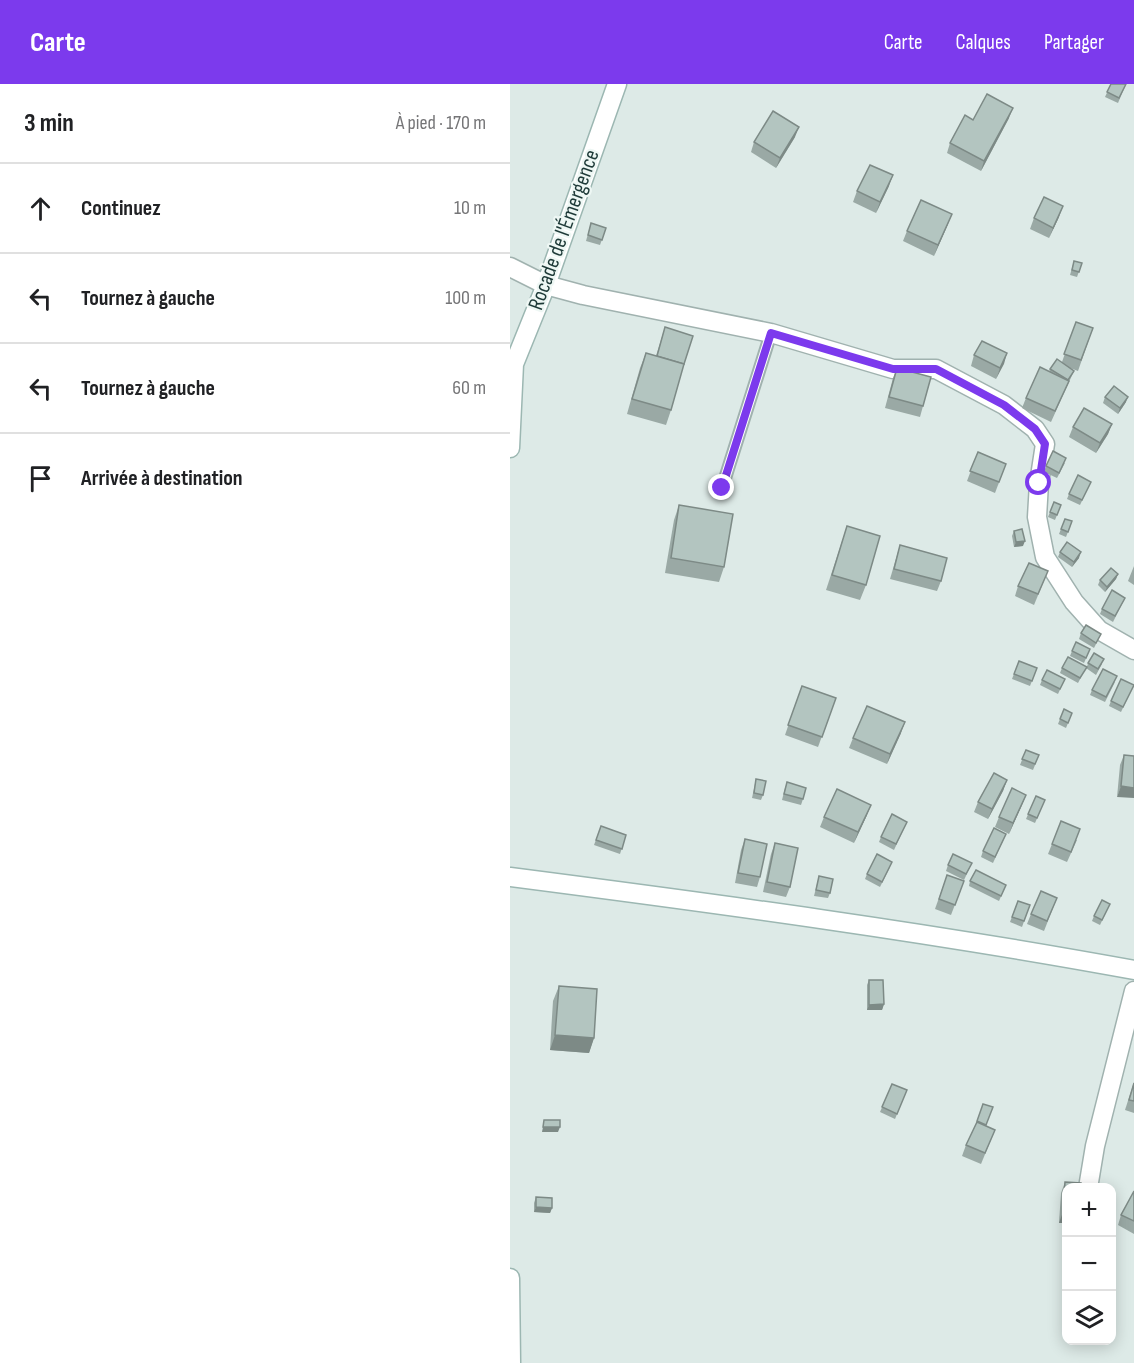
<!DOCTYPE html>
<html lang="fr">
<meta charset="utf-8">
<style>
:root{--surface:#fff;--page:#f6f6f6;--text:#202124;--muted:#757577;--line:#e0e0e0;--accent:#7c3aed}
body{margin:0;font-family:"Sofia Sans Condensed",sans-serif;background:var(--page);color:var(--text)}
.controls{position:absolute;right:18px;bottom:18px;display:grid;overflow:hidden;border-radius:12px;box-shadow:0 3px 15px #0003}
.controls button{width:54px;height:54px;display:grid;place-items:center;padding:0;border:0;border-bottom:2px solid var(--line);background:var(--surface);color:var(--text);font:30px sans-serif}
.stop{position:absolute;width:18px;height:18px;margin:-14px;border:4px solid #7c3aed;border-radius:50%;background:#fff}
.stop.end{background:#7c3aed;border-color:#fff;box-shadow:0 2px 6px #0008}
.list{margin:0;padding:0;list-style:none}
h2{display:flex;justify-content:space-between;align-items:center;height:78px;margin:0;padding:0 24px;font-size:26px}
h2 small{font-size:20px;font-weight:400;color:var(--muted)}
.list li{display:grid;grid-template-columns:39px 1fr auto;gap:18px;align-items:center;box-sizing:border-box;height:90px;padding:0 24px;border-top:2px solid var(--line)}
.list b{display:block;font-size:22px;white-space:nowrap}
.list em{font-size:20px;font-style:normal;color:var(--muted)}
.icon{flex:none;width:33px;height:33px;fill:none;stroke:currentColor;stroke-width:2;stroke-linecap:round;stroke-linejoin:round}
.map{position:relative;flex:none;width:624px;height:1279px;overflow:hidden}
header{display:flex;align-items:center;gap:36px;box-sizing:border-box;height:84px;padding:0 30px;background:var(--accent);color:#fff}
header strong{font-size:28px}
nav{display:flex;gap:33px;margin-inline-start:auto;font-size:21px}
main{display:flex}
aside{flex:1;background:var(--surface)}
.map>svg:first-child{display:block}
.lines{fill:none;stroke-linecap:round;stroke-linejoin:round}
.lane-casing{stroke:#a0b2af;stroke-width:14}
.street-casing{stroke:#a0b2af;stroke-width:21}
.secondary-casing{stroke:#9cb7b2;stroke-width:21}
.lane{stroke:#fff;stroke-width:10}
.street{stroke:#fff;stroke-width:18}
.secondary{stroke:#fff;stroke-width:18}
.wall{fill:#9aa9a5}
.shaded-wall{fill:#7d8a86}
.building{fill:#b3c5c0;stroke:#7d8a86;stroke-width:1.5}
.route{stroke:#7c3aed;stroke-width:8}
.labels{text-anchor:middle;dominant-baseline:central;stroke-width:4.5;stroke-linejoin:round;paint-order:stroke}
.street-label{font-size:22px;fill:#1e3a38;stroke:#eef7f4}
</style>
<header>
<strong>Carte</strong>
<nav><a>Carte</a><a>Calques</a><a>Partager</a></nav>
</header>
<main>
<aside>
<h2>3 min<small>À pied · 170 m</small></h2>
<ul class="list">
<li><svg class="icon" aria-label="ahead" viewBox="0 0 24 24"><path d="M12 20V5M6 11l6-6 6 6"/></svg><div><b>Continuez</b></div><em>10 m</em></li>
<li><svg class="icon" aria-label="left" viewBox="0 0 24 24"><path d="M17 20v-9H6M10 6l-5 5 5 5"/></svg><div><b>Tournez à gauche</b></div><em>100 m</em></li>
<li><svg class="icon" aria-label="left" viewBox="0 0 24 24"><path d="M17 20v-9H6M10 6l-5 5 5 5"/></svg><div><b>Tournez à gauche</b></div><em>60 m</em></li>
<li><svg class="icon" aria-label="arrive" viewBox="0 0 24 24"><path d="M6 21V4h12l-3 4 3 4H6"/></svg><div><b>Arrivée à destination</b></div></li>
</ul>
</aside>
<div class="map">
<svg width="624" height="1279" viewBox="0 0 624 1279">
<rect width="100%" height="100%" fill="#ddeae7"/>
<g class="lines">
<defs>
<polyline id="lane" points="212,404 261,249"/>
<g id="street">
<polyline points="0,183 36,201 73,211 261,249 383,285 426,285 494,321 525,345 535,360 529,399 527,433 535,473 564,518 589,546 624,566"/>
<polyline points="578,1104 585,1062 624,907"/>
</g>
<g id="secondary">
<polyline points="0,364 4,280 36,201 107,0"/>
<path d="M0 793C209 820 417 848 624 886"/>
<polyline points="0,1194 1,1279"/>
</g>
</defs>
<use href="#lane" class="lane-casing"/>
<use href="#street" class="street-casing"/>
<use href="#secondary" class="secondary-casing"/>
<use href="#lane" class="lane"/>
<use href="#street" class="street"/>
<use href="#secondary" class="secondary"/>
</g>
<g class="wall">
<polygon points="601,0 616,0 608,19 595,13"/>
<polygon points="499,34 471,87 437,69 440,59 463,36"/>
<polygon points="285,53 266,84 241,68 244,58"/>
<polygon points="379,102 366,129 343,118 347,107"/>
<polygon points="549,133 539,154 520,145 524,134"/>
<polygon points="81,139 96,144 90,161 76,157"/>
<polygon points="438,140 424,172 393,157 397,147"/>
<polygon points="564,177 572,179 567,193 560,191"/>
<polygon points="566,238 583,244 568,287 560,284 564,287 541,338 512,324 516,314 539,288 540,285 552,278"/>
<polygon points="155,243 161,326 156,341 117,330 130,284 136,269 146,272"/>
<polygon points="497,269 486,295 461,282 464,271"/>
<polygon points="387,284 413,322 410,333 375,324 383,294"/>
<polygon points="595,313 616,318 608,330 593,319"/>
<polygon points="602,340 598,350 586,369 559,353 563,343"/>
<polygon points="468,368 496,380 485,409 457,397"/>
<polygon points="555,379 547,394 534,388 536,382"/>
<polygon points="581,398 570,421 557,415 559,410"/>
<polygon points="544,418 551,421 545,436 538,433"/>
<polygon points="169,421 214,483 209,498 155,489 164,436"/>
<polygon points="555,435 562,437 556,453 549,450"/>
<polygon points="337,442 356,501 350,516 316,506"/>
<polygon points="504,447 513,462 504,463 502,452"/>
<polygon points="390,461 431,497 427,507 380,495"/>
<polygon points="550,468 569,474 562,483 548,473"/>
<polygon points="624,482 624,501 618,497"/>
<polygon points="538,487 524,521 505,512 508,502"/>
<polygon points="608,490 606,495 595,508 588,501 590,496"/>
<polygon points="615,514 603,538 590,530 592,525"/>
<polygon points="571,549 591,550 584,564 569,555"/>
<polygon points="562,567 578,570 574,579 560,572"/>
<polygon points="509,577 527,584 520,602 502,595"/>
<polygon points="578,579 592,580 586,591 576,584 568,599 550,589 552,584 577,583"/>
<polygon points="555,595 548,610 530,601 532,596"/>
<polygon points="605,598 595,618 580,611 582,606"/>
<polygon points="624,601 611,628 599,622 601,617"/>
<polygon points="292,602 326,614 308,663 275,651"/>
<polygon points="554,625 562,629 556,644 548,640"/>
<polygon points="391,649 377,680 339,664 343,654"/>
<polygon points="516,666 529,671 523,686 510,681"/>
<polygon points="614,671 624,672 607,713 610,681"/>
<polygon points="246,695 253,711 251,716 242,714"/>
<polygon points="497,696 493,707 478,735 464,728 468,718"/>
<polygon points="275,704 293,715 291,721 272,716"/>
<polygon points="516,711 499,750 485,743 489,733"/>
<polygon points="526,712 535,716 525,739 516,735"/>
<polygon points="357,731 344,759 310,743 314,733"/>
<polygon points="397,738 384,766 369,758 371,753"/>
<polygon points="91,742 116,751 110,770 84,761"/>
<polygon points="496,750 483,779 471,773 473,767"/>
<polygon points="235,755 250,793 247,803 225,799 231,766"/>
<polygon points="567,756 557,778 538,770 542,760"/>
<polygon points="265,759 280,803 276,813 253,808 261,770"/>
<polygon points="462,779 454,796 436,787 438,781"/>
<polygon points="380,783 370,803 355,795 357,790"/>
<polygon points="437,791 454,797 441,831 425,825"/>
<polygon points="309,792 320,809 318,814 304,812"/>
<polygon points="460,797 496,801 489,817 459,802"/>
<polygon points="547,814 534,847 517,840 521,830"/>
<polygon points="508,817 520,821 512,843 500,838"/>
<polygon points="600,820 590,841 582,837 584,832"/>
<polygon points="359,896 374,920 372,926 357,926 357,901"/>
<polygon points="49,902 84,954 79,969 40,966 43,917"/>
<polygon points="624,998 624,1029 615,1026"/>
<polygon points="382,1000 397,1006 385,1035 370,1028"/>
<polygon points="476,1042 485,1046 471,1080 452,1072 456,1061"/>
<polygon points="555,1098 556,1139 549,1139 551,1109"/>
<polygon points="624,1108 624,1150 608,1141 611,1131"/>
<polygon points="26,1113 42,1124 40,1129 24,1128 24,1119"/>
</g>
<g class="shaded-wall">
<polygon points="503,24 499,34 471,87 474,77"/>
<polygon points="289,43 285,53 266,84 270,74"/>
<polygon points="383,91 379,102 366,129 370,118"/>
<polygon points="553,122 549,133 539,154 543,144"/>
<polygon points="442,130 438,140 424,172 428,161"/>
<polygon points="497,269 494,280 486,295 490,284"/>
<polygon points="618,313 616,318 608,330 610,324"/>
<polygon points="602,340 598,350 586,369 590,359"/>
<polygon points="515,457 513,462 504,463 506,458"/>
<polygon points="571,468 569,474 562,483 564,478"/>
<polygon points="608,490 606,495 595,508 597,503"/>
<polygon points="395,638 391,649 377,680 380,670"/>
<polygon points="497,696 493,707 478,735 482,725"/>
<polygon points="611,702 624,704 624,714 607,713"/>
<polygon points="516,711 512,721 499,750 503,739"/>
<polygon points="361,721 357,731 344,759 348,748"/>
<polygon points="374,920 372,926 357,926 359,921"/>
<polygon points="45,951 84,954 79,969 40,966"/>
<polygon points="33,1043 50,1043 48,1048 32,1048"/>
<polygon points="26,1123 42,1124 40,1129 24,1128"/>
<polygon points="553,1128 556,1128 556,1139 549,1139"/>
</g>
<g class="building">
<polygon points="601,0 616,0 609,14 597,8"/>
<polygon points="477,10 503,24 474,77 440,59 455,31 463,36"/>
<polygon points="263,27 289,43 270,74 244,58"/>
<polygon points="360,81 383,91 370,118 347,107"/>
<polygon points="534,113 553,122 543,144 524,134"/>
<polygon points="411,116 442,130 428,161 397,147"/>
<polygon points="81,139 96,144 92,156 78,151"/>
<polygon points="564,177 572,179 569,188 562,186"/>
<polygon points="566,238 583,244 571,276 554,270"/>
<polygon points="155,243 183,252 174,280 147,272"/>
<polygon points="472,257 497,269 490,284 464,271"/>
<polygon points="136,269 174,280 161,326 122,315"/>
<polygon points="547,275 564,287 558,296 540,285"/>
<polygon points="530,283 559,297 545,327 516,314"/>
<polygon points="387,284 421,293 413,322 379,313"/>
<polygon points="604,302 618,313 610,324 595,313"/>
<polygon points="574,324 602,340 590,359 563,343"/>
<polygon points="543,367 556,374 549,389 536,382"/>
<polygon points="468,368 496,380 489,398 460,387"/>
<polygon points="568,391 581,398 572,416 559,410"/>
<polygon points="544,418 551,421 547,431 540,428"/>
<polygon points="169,421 223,430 214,483 161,474"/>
<polygon points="555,435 562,437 558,448 551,445"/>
<polygon points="337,442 370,452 356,501 322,491"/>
<polygon points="512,445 515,457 506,458 504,447"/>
<polygon points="557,458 571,468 564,478 550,468"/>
<polygon points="390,461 437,474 431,497 384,485"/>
<polygon points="519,479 538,487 528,510 508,502"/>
<polygon points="601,484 608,490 597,503 590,496"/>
<polygon points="602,506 615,514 605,532 592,525"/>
<polygon points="576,541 591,550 586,559 571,549"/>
<polygon points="566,558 580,565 576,574 562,567"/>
<polygon points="584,569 594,575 588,585 578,579"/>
<polygon points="558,573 577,583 570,594 552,584"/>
<polygon points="509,577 527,584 522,597 504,590"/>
<polygon points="593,585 607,592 596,613 582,606"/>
<polygon points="537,586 555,595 550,605 532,596"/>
<polygon points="611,595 624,601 613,623 601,617"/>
<polygon points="292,602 326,614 312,653 278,641"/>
<polygon points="357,622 395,638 380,670 343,654"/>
<polygon points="554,625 562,629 558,639 550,635"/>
<polygon points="516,666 529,671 525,680 512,675"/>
<polygon points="614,671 624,672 624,704 611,702"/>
<polygon points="484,689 497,696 482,725 468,718"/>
<polygon points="246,695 256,697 253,711 244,709"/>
<polygon points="277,698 296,704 293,715 274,710"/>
<polygon points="502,704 516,711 503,739 489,733"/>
<polygon points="327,705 361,721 348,748 314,733"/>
<polygon points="526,712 535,716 527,734 518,730"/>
<polygon points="382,730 397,738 386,760 371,753"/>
<polygon points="551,737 570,745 561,768 542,760"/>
<polygon points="91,742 116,751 112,765 86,756"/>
<polygon points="484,744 496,750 485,773 473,767"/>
<polygon points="235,755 257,760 250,793 228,789"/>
<polygon points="265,759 288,764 280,803 257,798"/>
<polygon points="367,770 382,778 372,798 357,790"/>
<polygon points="443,770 462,779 456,790 438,781"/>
<polygon points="466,786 496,801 491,812 460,797"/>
<polygon points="437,791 454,797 445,821 429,815"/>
<polygon points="309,792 323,795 320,809 306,806"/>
<polygon points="531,807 547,814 537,837 521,830"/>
<polygon points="592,816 600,820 592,836 584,832"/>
<polygon points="508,817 520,821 514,837 502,833"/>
<polygon points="359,896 373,896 374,920 359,921"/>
<polygon points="49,902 87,905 84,954 45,951"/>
<polygon points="624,999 624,1017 619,1016"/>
<polygon points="382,1000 397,1006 387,1030 372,1023"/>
<polygon points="473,1020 483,1023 476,1041 467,1037"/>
<polygon points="34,1036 50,1036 50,1043 33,1043"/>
<polygon points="467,1038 485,1046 475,1069 456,1061"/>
<polygon points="555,1098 571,1099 571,1104 556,1104 556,1128 553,1128"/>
<polygon points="624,1107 624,1137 611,1131"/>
<polygon points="26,1113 42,1114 42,1124 26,1123"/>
</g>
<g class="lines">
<polyline class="route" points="212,404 261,249 383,285 426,285 494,321 525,345 535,360 529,399"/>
</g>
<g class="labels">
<g class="street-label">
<text transform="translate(54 146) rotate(-70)">Rocade de l'Émergence</text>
</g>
</g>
</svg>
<div class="controls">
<button>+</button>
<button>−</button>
<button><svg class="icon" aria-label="layers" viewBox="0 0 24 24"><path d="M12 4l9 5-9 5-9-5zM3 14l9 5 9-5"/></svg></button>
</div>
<div class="stop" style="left:529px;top:399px"></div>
<div class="stop end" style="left:212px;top:404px"></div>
</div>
</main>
